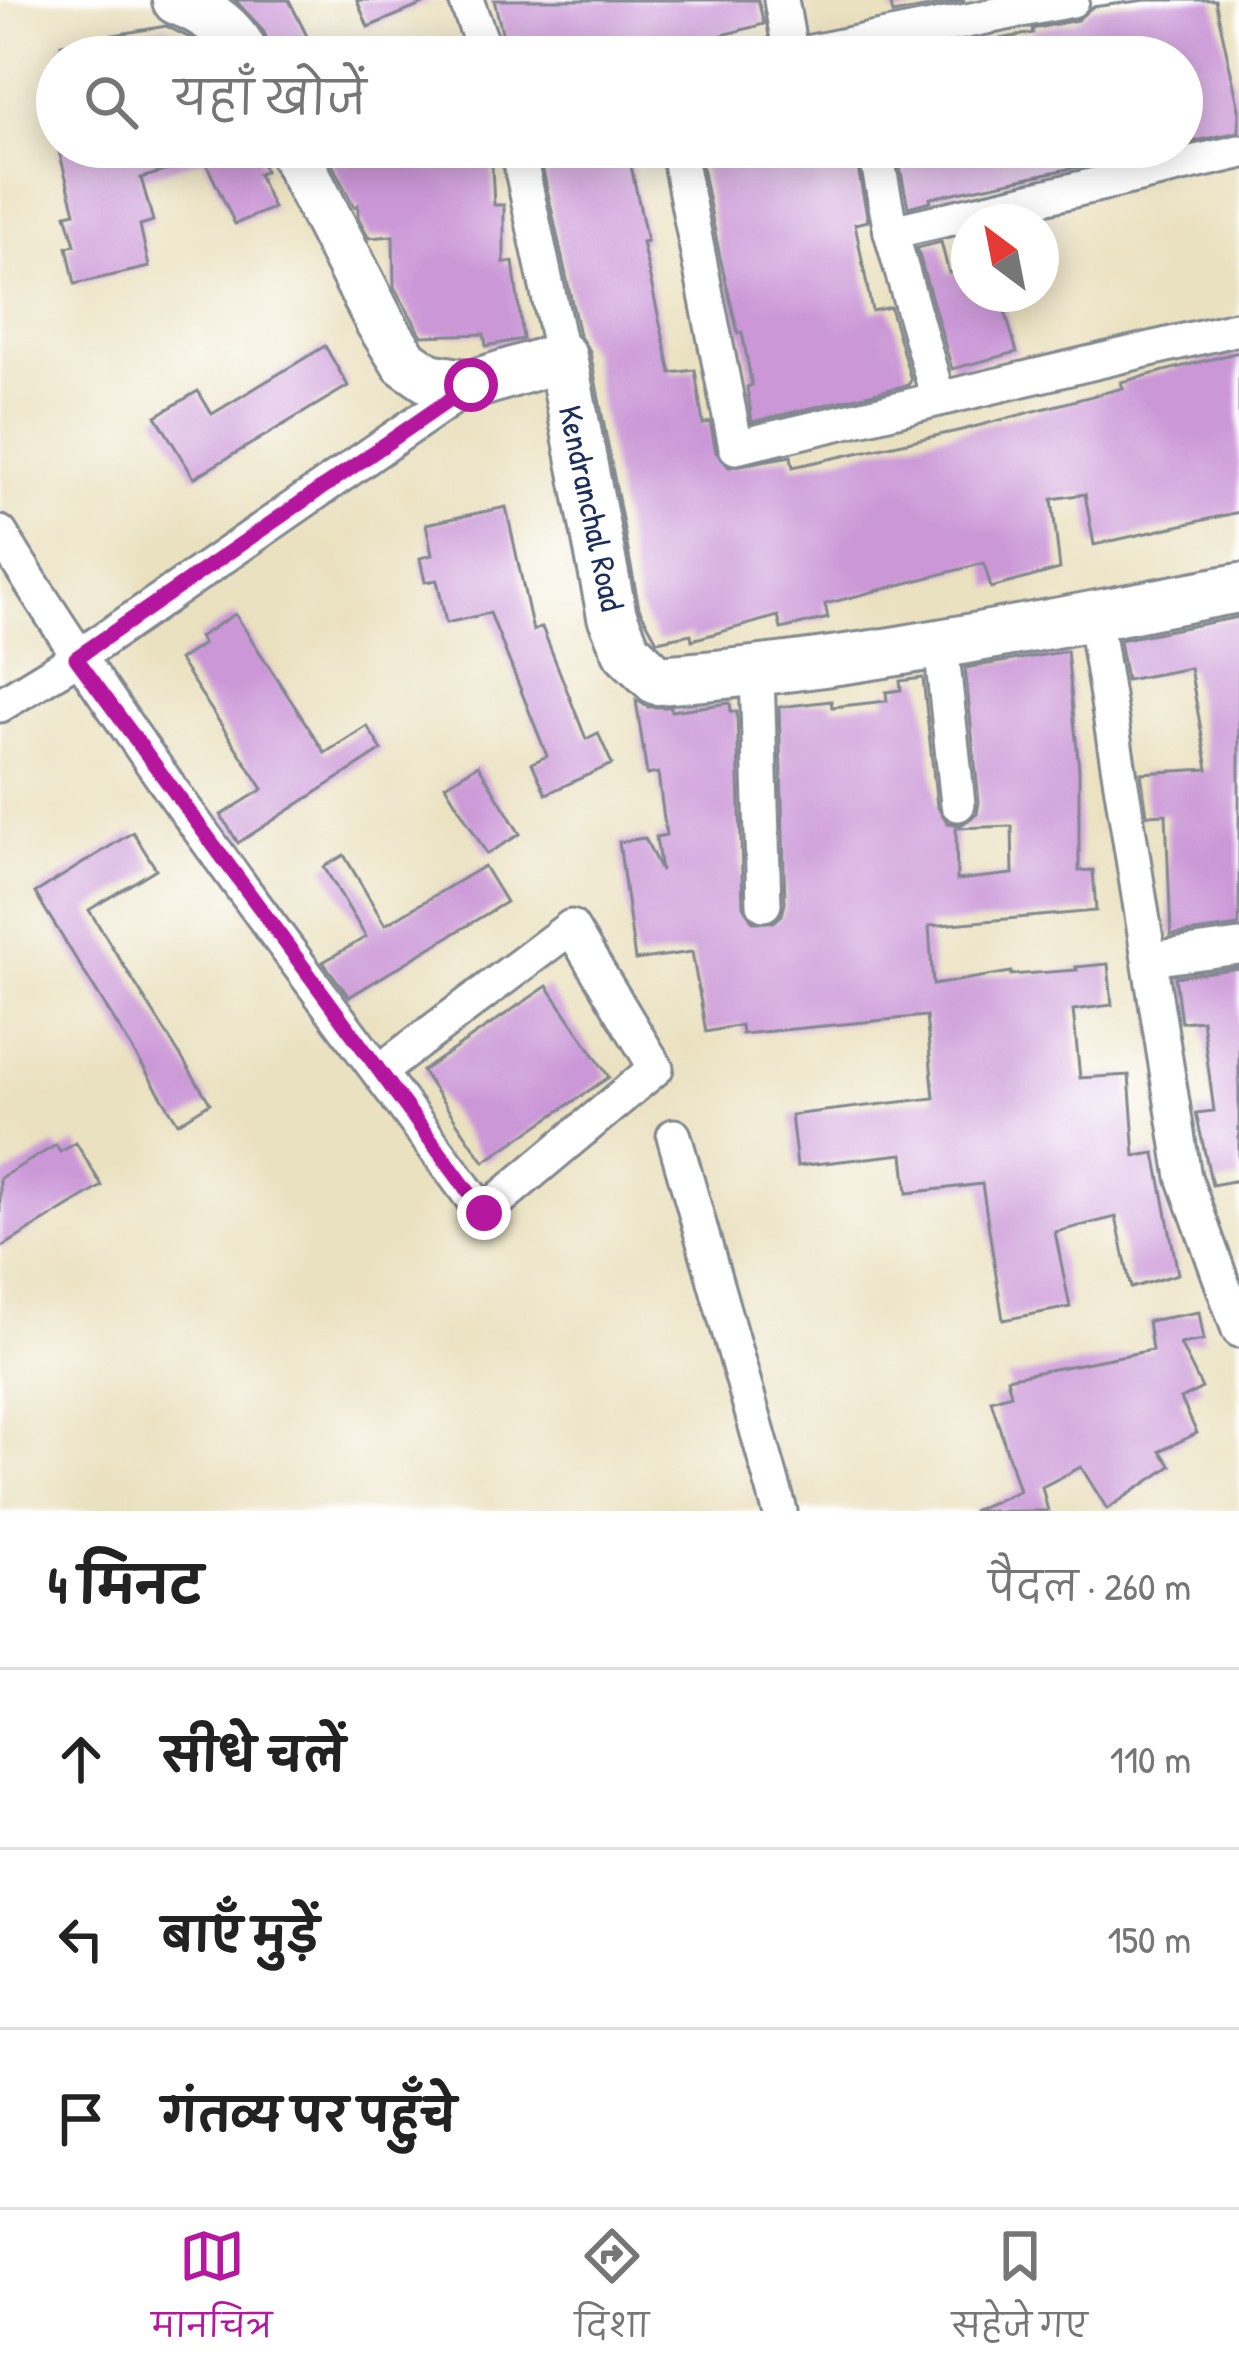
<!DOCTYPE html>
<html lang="hi">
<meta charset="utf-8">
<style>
:root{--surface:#fff;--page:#f2f2f2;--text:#222;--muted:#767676;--line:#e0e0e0;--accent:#b5179e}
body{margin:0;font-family:"Patrick Hand","Playpen Sans Deva",sans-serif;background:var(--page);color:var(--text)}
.compass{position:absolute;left:951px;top:204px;width:108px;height:108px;border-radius:50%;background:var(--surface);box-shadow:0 6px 30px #0003;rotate:328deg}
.stop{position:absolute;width:36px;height:36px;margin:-27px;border:9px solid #b5179e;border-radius:50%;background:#fff}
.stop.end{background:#b5179e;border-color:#fff;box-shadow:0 3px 12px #0008}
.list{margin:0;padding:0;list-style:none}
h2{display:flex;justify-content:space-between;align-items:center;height:156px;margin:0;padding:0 48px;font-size:51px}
h2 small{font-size:39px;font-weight:400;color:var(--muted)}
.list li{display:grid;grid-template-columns:78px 1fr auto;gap:36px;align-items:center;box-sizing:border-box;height:180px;padding:0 48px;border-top:3px solid var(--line)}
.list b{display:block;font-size:45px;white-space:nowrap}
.list em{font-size:39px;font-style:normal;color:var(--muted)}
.icon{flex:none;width:66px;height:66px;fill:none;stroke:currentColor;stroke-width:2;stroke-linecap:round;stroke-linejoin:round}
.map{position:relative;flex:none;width:1239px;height:1511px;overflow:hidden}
.search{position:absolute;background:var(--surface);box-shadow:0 6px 30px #0003;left:36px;right:36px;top:36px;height:132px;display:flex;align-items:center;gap:30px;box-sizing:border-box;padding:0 42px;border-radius:66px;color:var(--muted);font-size:45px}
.sheet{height:696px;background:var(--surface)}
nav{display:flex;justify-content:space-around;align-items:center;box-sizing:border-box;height:168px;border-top:3px solid var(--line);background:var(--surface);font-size:33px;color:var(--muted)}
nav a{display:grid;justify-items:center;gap:6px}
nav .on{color:var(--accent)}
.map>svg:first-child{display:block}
.building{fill:#cb97d7;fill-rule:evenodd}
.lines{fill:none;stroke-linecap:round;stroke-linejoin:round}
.street-casing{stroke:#82888f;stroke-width:39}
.secondary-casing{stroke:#82888f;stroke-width:54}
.street{stroke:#fff;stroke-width:33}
.secondary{stroke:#fff;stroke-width:48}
.route{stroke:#b5179e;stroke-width:15}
.labels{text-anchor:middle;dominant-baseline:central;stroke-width:12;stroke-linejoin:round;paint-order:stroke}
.street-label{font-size:33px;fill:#1b2f5e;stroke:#fff}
</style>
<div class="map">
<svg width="1239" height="1511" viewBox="0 0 1239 1511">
<rect width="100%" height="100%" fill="#fff"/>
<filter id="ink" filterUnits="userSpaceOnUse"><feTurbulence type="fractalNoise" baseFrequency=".00833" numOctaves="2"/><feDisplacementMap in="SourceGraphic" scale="24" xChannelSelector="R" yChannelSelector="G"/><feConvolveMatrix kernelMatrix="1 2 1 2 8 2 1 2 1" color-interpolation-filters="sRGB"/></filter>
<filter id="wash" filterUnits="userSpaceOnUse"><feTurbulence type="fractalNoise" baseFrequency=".004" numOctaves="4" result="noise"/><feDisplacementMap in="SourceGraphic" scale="48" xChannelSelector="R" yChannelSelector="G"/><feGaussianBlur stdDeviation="2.7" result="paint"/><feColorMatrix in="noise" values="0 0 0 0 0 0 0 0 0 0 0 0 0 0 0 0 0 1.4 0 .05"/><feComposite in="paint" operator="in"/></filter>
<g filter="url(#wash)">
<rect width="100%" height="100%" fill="#eae1c0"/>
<g id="blocks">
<g class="building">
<polygon points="235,0 289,0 313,48 309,50 310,57 274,57 263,30"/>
<polygon points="357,0 431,0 431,1 368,27"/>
<polygon points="494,0 758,0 764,24 641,57 521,57 516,38 504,40"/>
<polygon points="890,0 965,0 893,14"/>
<polygon points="1146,0 1215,0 1239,109 1239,132 1182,144 1182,53 1164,57 902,57 1033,33 1032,29 1077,20 1092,7"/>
<polygon points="166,26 192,39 207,57 62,57 61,44"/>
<polygon points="58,147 255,147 265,171 258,174 273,208 235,224 204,159 141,178 153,221 140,225 149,267 75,284 67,247 75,245 66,214 75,212"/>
<polygon points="323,147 491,147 494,205 504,205 504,263 513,262 523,339 486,346 484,334 422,336 394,287 393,236 369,238 358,217 358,205 354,207"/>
<polygon points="538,147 627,147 647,241 642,242 671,373 695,370 703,424 710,422 716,452 729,467 791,456 793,467 962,430 1123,388 1121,382 1239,352 1239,512 1094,545 1085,494 1052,499 1060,569 991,588 984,563 825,604 828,618 781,629 778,616 692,640 691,634 657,641 639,608 590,352 579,335"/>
<polygon points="698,147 854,147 868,221 855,224 872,311 890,307 911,380 908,385 752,422 747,387 752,385 742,332 738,333 720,257"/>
<polygon points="896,147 1118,147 1120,158 930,198 931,201 908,207"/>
<polygon points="941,242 949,273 969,267 969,294 1000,294 1017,352 952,369 917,248"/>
<polygon points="325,346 348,386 194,478 156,416 198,391 212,414"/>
<polygon points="506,507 533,631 542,627 586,739 598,733 612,764 546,794 532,763 547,756 490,613 446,623 437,580 425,582 420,558 432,555 426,524"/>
<polygon points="235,614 325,753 367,726 382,750 238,843 221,815 263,789 179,660 203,644 199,637"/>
<polygon points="1239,617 1239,926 1171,935 1166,814 1147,815 1141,773 1208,769 1190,668 1126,680 1119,640"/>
<path d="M1067 651 1079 769V871L1093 870 1096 911 929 926 933 985 1011 972V975L1077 970 1076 967 1108 964 1112 1005 1073 1010 1080 1078 1129 1075 1135 1156 1155 1153 1178 1274 1131 1288 1116 1217 1055 1232 1070 1307 1003 1320 982 1184 907 1193 903 1154 797 1166 791 1115 934 1098 926 1016 742 1034 741 1025 706 1032 692 952 635 960 619 842 645 838 661 871 656 837 666 835 658 773 647 775 636 700 648 707H671V711L730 703 731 712H737L743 906 753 922H774L782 915 785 903 779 707 831 701 832 707 887 701 886 692 901 690 900 681 923 678 937 806 948 823 961 825 977 814 979 802 965 668ZM1012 826 1013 874 957 880 956 828Z"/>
<polygon points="478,765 520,834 487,854 445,785"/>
<polygon points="133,832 156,869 89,910 210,1103 178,1123 35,893"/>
<polygon points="344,855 385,925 484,866 506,902 349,997 323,962 366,937 324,867"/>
<polygon points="1239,968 1239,1180 1212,1185 1196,1113 1214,1111 1202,1020 1181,1022 1175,977"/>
<polygon points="547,986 609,1077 484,1162 422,1071"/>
<polygon points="76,1143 102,1186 0,1248 0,1178 56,1145 60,1152"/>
<polygon points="1199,1312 1204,1340 1180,1344 1202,1388 1181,1399 1197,1433 1160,1451 1171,1466 1107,1509 1081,1467 1042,1487 1048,1511 972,1511 1019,1491 991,1400 1011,1394 1007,1378 1152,1350 1148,1321"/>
</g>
</g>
</g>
<g filter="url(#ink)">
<use href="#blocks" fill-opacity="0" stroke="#82888f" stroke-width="3"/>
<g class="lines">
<defs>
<g id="street">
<polyline points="466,0 487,57"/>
<polyline points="781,0 791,56"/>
<polyline points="786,57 1072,0"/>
<polyline points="517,147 562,357"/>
<polyline points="677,147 736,447 1239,328"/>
<polyline points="875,147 891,232 938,398"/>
<polyline points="891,232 1239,152"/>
<path d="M0 533C145 769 319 989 483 1213L656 1068 571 927 380 1071"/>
<polyline points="1094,615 1184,1177 1239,1330"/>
<polyline points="941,645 958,804"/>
<polyline points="757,673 764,904"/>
<polyline points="0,705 77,658 471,385"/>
<polyline points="1150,959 1239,947"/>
<polyline points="674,1136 780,1511"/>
</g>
<g id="secondary">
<path d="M177 0C206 11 232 29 246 57"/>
<path d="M291 147 380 322 405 362 428 378 471 385 562 357 612 616 627 651 657 680C854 666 1046 624 1239 588"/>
</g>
</defs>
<use href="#street" class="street-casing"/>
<use href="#secondary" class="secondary-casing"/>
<use href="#street" class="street"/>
<use href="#secondary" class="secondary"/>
</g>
</g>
<g class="lines" filter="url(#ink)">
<polyline class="route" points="471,385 76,658 484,1213"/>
</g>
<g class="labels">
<g class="street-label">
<text transform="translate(592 508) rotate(78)">Kendranchal Road</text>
</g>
</g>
</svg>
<svg class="compass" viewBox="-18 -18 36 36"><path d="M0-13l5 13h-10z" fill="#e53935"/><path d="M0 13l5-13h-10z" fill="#767676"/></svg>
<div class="stop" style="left:471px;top:385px"></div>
<div class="stop end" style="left:484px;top:1213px"></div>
<div class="search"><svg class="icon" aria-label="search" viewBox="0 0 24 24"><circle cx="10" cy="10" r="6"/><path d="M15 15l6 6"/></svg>यहाँ खोजें</div>
</div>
<section class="sheet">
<h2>4 मिनट<small>पैदल · 260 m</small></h2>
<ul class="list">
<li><svg class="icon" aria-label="ahead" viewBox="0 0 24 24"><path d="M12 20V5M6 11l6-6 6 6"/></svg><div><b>सीधे चलें</b></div><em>110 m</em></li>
<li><svg class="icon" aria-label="left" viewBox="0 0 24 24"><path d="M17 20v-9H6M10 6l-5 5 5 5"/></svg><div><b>बाएँ मुड़ें</b></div><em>150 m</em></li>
<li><svg class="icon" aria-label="arrive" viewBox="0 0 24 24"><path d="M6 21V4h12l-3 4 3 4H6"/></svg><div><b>गंतव्य पर पहुँचे</b></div></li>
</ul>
</section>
<nav>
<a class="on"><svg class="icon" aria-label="map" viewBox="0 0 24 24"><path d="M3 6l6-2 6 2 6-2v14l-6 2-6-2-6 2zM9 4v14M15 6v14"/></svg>मानचित्र</a>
<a><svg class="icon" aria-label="directions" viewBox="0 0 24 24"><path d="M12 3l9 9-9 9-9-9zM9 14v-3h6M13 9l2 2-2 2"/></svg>दिशा</a>
<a><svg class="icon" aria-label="saved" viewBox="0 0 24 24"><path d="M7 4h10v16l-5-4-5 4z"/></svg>सहेजे गए</a>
</nav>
